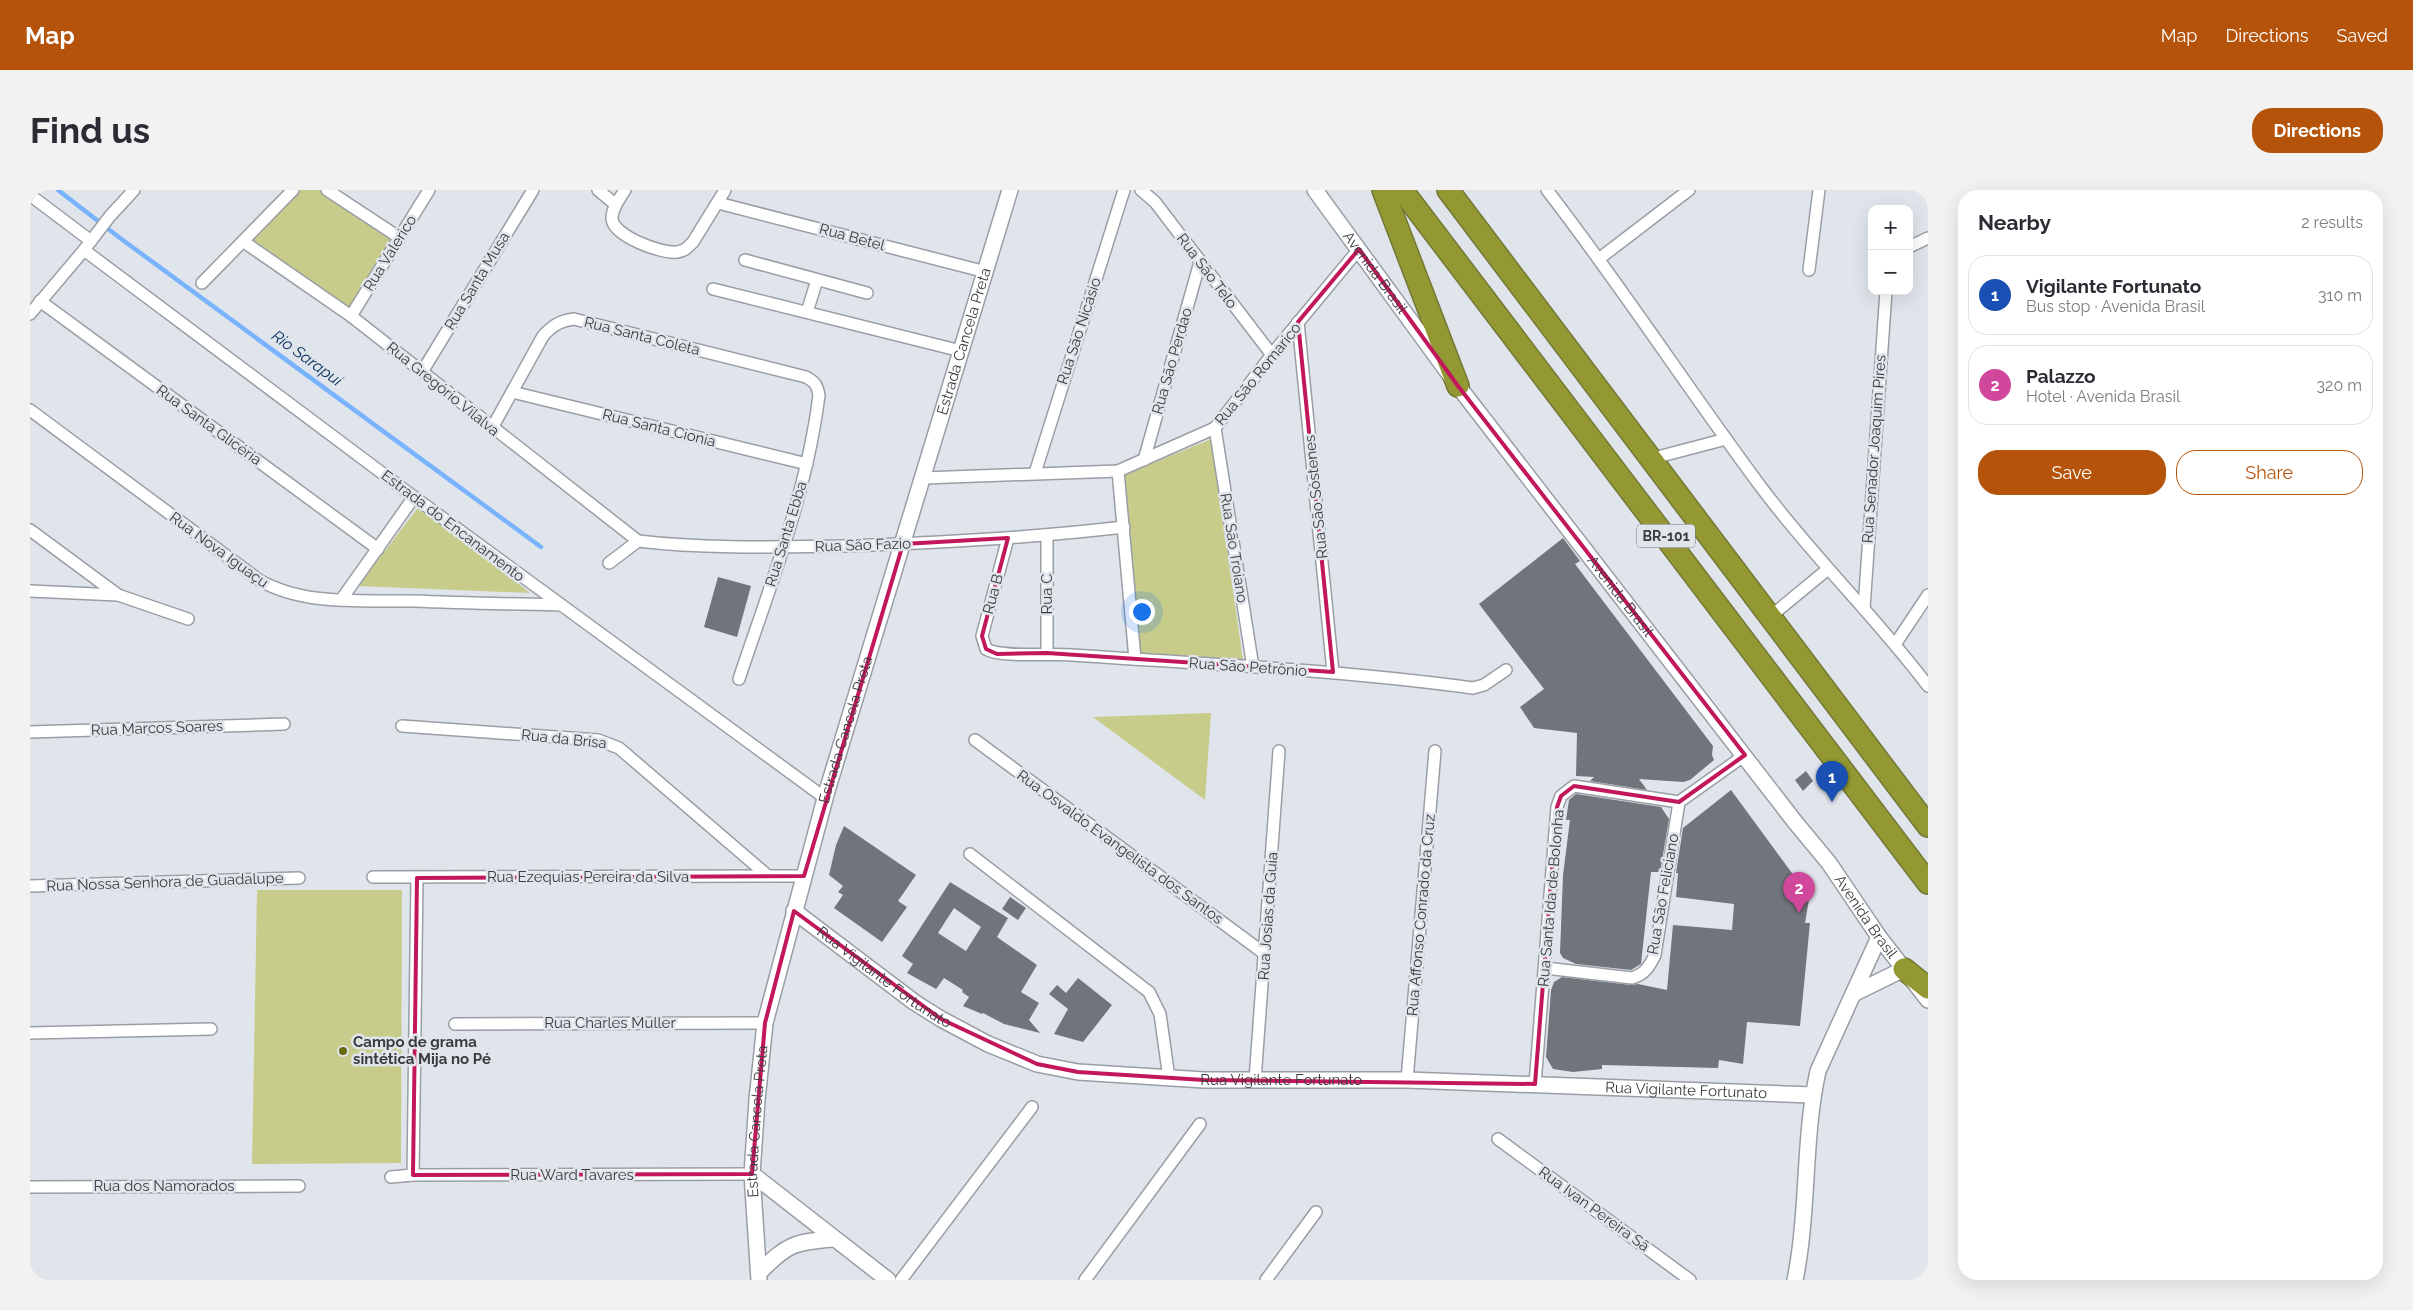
<!DOCTYPE html>
<meta charset="utf-8">
<style>
:root{--surface:#fff;--page:#f2f2f3;--text:#2b2b33;--muted:#7c7c81;--line:#e1e1e2;--accent:#b45309}
body{margin:0;font-family:Raleway,sans-serif;background:var(--page);color:var(--text)}
.controls{position:absolute;right:15px;top:15px;display:grid;overflow:hidden;border-radius:10px;box-shadow:0 5px 20px #0002}
.controls button{width:45px;height:45px;display:grid;place-items:center;padding:0;border:0;border-bottom:1px solid var(--line);background:var(--surface);color:var(--text);font:25px sans-serif}
.you{position:absolute;left:1111px;top:421px;width:18px;height:18px;margin:-12px;border:4px solid #fff;border-radius:50%;background:#1a73e8;box-shadow:0 0 0 8px #1a73e833}
.badge{display:grid;place-items:center;width:32px;height:32px;border-radius:50%;background:var(--accent);color:#fff;font-size:16px;font-weight:700}
.pin{position:absolute;translate:-50% -41px;filter:drop-shadow(0 1px 2px #0008)}
.pin::after{content:'';position:absolute;top:26px;width:18px;height:15px;background:inherit;clip-path:polygon(0 0,100% 0,50% 100%)}
.list{margin:0;padding:0;list-style:none}
h2{display:flex;justify-content:space-between;align-items:center;height:65px;margin:0;padding:0 20px;font-size:21px}
h2 small{font-size:16px;font-weight:400;color:var(--muted)}
.list li{display:grid;grid-template-columns:32px 1fr auto;gap:15px;align-items:center;box-sizing:border-box;height:80px;margin:0 10px 10px;padding:0 10px;border:1px solid var(--line);border-radius:20px}
.list b{display:block;font-size:19px;white-space:nowrap}
.list p{margin:0;font-size:16px;white-space:nowrap;color:var(--muted)}
.list em{font-size:16px;font-style:normal;color:var(--muted)}
.actions{display:flex;gap:10px;padding:15px 20px}
.actions a{flex:1;padding:11px 0;border:1px solid var(--accent);border-radius:20px;text-align:center;font-size:18px;color:var(--accent)}
.actions .main{background:var(--accent);color:#fff}
.map{position:relative;flex:none;width:1898px;height:1090px;overflow:hidden;border-radius:20px}
header{display:flex;align-items:center;gap:30px;box-sizing:border-box;height:70px;padding:0 25px;background:var(--accent);color:#fff}
header strong{font-size:24px}
nav{display:flex;gap:28px;margin-inline-start:auto;font-size:18px}
.intro{display:flex;align-items:center;justify-content:space-between;box-sizing:border-box;height:120px;padding:0 30px}
h1{margin:0;font-size:35px}
.button{padding:12px 22px;border-radius:20px;background:var(--accent);color:#fff;font-size:18px;font-weight:700}
main{display:flex;gap:30px;padding:0 30px}
aside{flex:1;background:var(--surface);border-radius:20px;box-shadow:0 5px 20px #0002}
.map>svg:first-child{display:block}
.green{fill:#c7cc8b}
.lines{fill:none;stroke-linecap:round;stroke-linejoin:round}
.stream{stroke:#79b2fd;stroke-width:4.5}
.building{fill:#70757b;fill-rule:evenodd}
.minor-casing{stroke:#999ea5;stroke-width:14}
.tertiary-casing{stroke:#999ea5;stroke-width:18}
.motorway-casing{stroke:#747837;stroke-width:24}
.minor{stroke:#fff;stroke-width:11}
.tertiary{stroke:#fff;stroke-width:15}
.motorway{stroke:#939832;stroke-width:21}
.marked{fill:none;stroke:#c2185b;stroke-width:4;stroke-linejoin:round}
.poi-dot{fill:#666a0a;stroke:#e0e5ec;stroke-width:2}
.labels{text-anchor:middle;dominant-baseline:central;stroke-width:5;stroke-linejoin:round;paint-order:stroke}
.shield{fill:#e0e5ec;stroke:#6c6f73;stroke-width:1}
.shield-label{font-size:14px;font-weight:bold;fill:#3a3c3f}
.street-label{font-size:15px;fill:#3a3c3f;stroke:#e0e5ec}
.poi-label{font-size:15px;font-weight:bold;fill:#3a3c3f;stroke:#e0e5ec;text-anchor:start}
.water-label{font-size:16px;font-style:italic;fill:#0b3160;stroke:#e0e5ec}
</style>
<header>
<strong>Map</strong>
<nav><a>Map</a><a>Directions</a><a>Saved</a></nav>
</header>
<div class="intro"><h1>Find us</h1><a class="button">Directions</a></div>
<main>
<div class="map">
<svg width="1898" height="1090" viewBox="0 0 1898 1090">
<rect width="100%" height="100%" fill="#e0e5ec"/>
<g class="green">
<polygon points="263,0 297,0 370,48 321,126 214,52"/>
<polygon points="1181,249 1213,470 1110,467 1092,286"/>
<polygon points="390,315 500,403 328,396"/>
<polygon points="1181,523 1175,610 1063,527"/>
<polygon points="227,700 372,700 371,973 222,974"/>
</g>
<g class="lines">
<polyline class="stream" points="28,0 90,48 511,357"/>
</g>
<g class="building">
<polygon points="1533,348 1550,371 1545,374 1683,556 1682,565 1684,570 1660,590 1653,592 1609,589 1617,600 1560,591 1564,587 1546,586 1547,543 1504,538 1490,517 1514,499 1449,414"/>
<polygon points="688,387 721,396 707,447 674,437"/>
<polygon points="1776,581 1783,591 1773,601 1765,590"/>
<polygon points="1701,600 1767,690 1761,696 1776,703 1779,710 1775,733 1780,733 1770,836 1717,832 1713,874 1689,870 1688,878 1572,875 1572,879 1543,882 1523,879 1516,867 1521,800 1524,792 1532,787 1601,795 1608,794 1637,800 1643,735 1702,740 1704,714 1646,707 1648,683 1646,683 1653,638"/>
<polygon points="1546,604 1631,617 1639,629 1630,682 1621,682 1611,774 1601,780 1546,774 1533,768 1530,763 1533,685 1540,630 1536,630 1539,610"/>
<polygon points="814,636 886,685 868,711 877,717 852,752 804,718 813,705 808,702 813,696 799,685 806,655"/>
<path d="M920 692 978 728 967 747 1007 775 991 802 1009 813 999 830 1010 843 974 834 953 823 952 824 933 816 939 807 932 802 933 800 914 788 906 799 877 783 883 774 872 766ZM924 718 951 737 936 761 908 743Z"/>
<polygon points="980,707 996,718 988,730 972,719"/>
<polygon points="1048,788 1082,815 1053,852 1024,844 1038,819 1019,804 1027,795 1036,803"/>
</g>
<g class="lines">
<defs>
<g id="minor">
<polyline points="297,0 370,48"/>
<polyline points="568,0 585,14"/>
<path d="M595 0C590 8 582 18 582 28 582 46 632 64 647 62 655 61 658 57 663 52L695 0"/>
<polyline points="1111,0 1125,12 1242,165"/>
<path d="M1517 0C1592 97 1658 199 1731 297 1783 367 1846 427 1898 496"/>
<polyline points="0,5 61,51"/>
<polyline points="688,13 956,82"/>
<polyline points="214,52 321,126 608,351"/>
<polyline points="1879,57 1898,48"/>
<polyline points="54,60 384,307 795,608"/>
<polyline points="1570,68 1659,0"/>
<polyline points="715,70 837,103"/>
<polyline points="1779,80 1789,0"/>
<polyline points="172,93 263,0"/>
<polyline points="683,99 931,161"/>
<polyline points="10,111 348,359"/>
<polyline points="777,122 787,90"/>
<polyline points="0,124 54,60 80,26 104,0"/>
<polyline points="321,126 399,0"/>
<polyline points="1268,132 1303,482"/>
<polyline points="392,182 503,0"/>
<polyline points="482,202 777,274"/>
<path d="M0 220 229 390C274 416 332 410 382 411 431 413 481 414 531 415"/>
<path d="M462 238 513 146C522 136 529 131 544 129L776 187C785 192 787 195 789 205 777 303 740 396 709 489"/>
<polyline points="1185,238 1223,477"/>
<polyline points="1620,269 1696,249"/>
<polyline points="1114,270 1170,72"/>
<polyline points="1088,281 1105,469"/>
<polyline points="1005,283 1094,0"/>
<polyline points="893,288 1088,281 1185,238 1248,157 1329,59"/>
<polyline points="0,340 88,405"/>
<path d="M978 348 952 446 956 459C970 468 1021 463 1042 465 1175 474 1310 480 1443 498L1454 495 1476 480"/>
<path d="M579 373 608 351C676 359 745 357 813 356 907 353 1000 348 1094 337"/>
<polyline points="0,401 88,405 158,429"/>
<polyline points="311,410 384,307"/>
<polyline points="1834,418 1856,101"/>
<polyline points="1741,426 1798,379"/>
<polyline points="1866,453 1898,405"/>
<polyline points="1017,463 1017,346"/>
<polyline points="372,536 568,550 589,558 738,686"/>
<polyline points="0,542 254,534"/>
<polyline points="945,550 1235,764"/>
<polyline points="940,664 1119,802 1130,824 1139,888"/>
<polyline points="343,687 774,686"/>
<polyline points="0,696 269,688"/>
<path d="M1515 778 1602 788C1615 784 1619 777 1625 765L1649 612"/>
<polyline points="425,834 735,833"/>
<polyline points="0,843 181,839"/>
<polyline points="1225,890 1249,561"/>
<polyline points="1377,890 1405,561"/>
<polyline points="1505,894 1527,617 1531,606 1544,596 1649,612 1715,565"/>
<polyline points="1468,949 1660,1090"/>
<polyline points="383,985 387,688"/>
<polyline points="361,987 383,985 722,984"/>
<polyline points="0,997 269,996"/>
<polyline points="871,1090 1002,917"/>
<polyline points="1055,1090 1170,934"/>
<polyline points="1236,1090 1286,1022"/>
</g>
<g id="tertiary">
<path id="s1" d="M1285 0 1428 196 1765 632 1799 673 1849 747 1898 810"/>
<path id="s2" d="M764 721 884 812 911 829 958 854 1007 874 1048 882 1174 890H1377L1783 905"/>
<polyline points="1825,803 1874,779"/>
<polyline points="722,984 858,1090"/>
<path d="M729 1083C757 1054 764 1052 803 1049"/>
<path id="s3" d="M729 1090 722 984 727 910 735 833 797 601 980 0"/>
<path d="M1765 1090C1779 1021 1773 949 1788 881L1849 747"/>
</g>
<g id="motorway">
<polyline points="1353,0 1428,196"/>
<polyline points="1372,0 1898,693"/>
<polyline points="1418,0 1898,636"/>
<polyline points="1874,779 1898,798"/>
</g>
</defs>
<use href="#minor" class="minor-casing"/>
<use href="#tertiary" class="tertiary-casing"/>
<use href="#motorway" class="motorway-casing"/>
<use href="#minor" class="minor"/>
<use href="#tertiary" class="tertiary"/>
<use href="#motorway" class="motorway"/>
</g>
<path class="marked" d="M1329 59 1428 196 1715 565 1649 612 1544 596 1531 606 1527 617 1505 894 1174 890 1048 882 1007 874 911 829 764 721 735 833 722 984 383 985 387 688 774 686 873 354 978 348 952 446 956 459 967 464 1017 463 1303 482 1268 132Z"/>
<circle class="poi-dot" cx="313" cy="861" r="5"/>
<g class="labels">
<rect class="shield" x="1607" y="334.5" width="58" height="23" rx="4"/>
<g class="shield-label">
<text x="1636" y="346">BR-101</text>
</g>
<g class="street-label">
<text transform="translate(822 47) rotate(15)">Rua Betel</text>
<text transform="translate(360 63) rotate(-58)">Rua Valerico</text>
<text transform="translate(1177 81) rotate(53)">Rua São Telo</text>
<text stroke="none"><textPath href="#s1" startOffset="102">Avenida Brasil</textPath></text>
<text transform="translate(447 91) rotate(-59)">Rua Santa Musa</text>
<text transform="translate(1049 141) rotate(-72)">Rua São Nicásio</text>
<text transform="translate(612 146) rotate(14)">Rua Santa Coleta</text>
<text stroke="none"><textPath href="#s3" startOffset="968">Estrada Cancela Preta</textPath></text>
<text transform="translate(1142 171) rotate(-74)">Rua São Perdao</text>
<text transform="translate(1228 184) rotate(-51)">Rua São Romarico</text>
<text transform="translate(413 199) rotate(39)">Rua Gregório Vilalva</text>
<text transform="translate(179 235) rotate(36)">Rua Santa Glicéria</text>
<text transform="translate(629 238) rotate(14)">Rua Santa Cionia</text>
<text transform="translate(1844 259) rotate(-86)">Rua Senador Joaquim Pires</text>
<text transform="translate(1286 307) rotate(-96)">Rua São Sóstenes</text>
<text transform="translate(423 336) rotate(37)">Estrada do Encanamento</text>
<text transform="translate(756 344) rotate(-73)">Rua Santa Ebba</text>
<text transform="translate(833 355) rotate(-2)">Rua São Fazio</text>
<text transform="translate(1204 358) rotate(81)">Rua São Troiano</text>
<text transform="translate(189 360) rotate(36)">Rua Nova Iguaçu</text>
<text transform="translate(963 404) rotate(-75)">Rua B</text>
<text transform="translate(1017 404) rotate(-90)">Rua C</text>
<text stroke="none"><textPath href="#s1" startOffset="508">Avenida Brasil</textPath></text>
<text transform="translate(1218 477) rotate(4)">Rua São Petrônio</text>
<text transform="translate(127 538) rotate(-2)">Rua Marcos Soares</text>
<text stroke="none"><textPath href="#s3" startOffset="562">Estrada Cancela Preta</textPath></text>
<text transform="translate(534 549) rotate(6)">Rua da Brisa</text>
<text transform="translate(1090 657) rotate(36)">Rua Osvaldo Evangelista dos Santos</text>
<text x="558" y="687">Rua Ezequias Pereira da Silva</text>
<text transform="translate(135 692) rotate(-2)">Rua Nossa Senhora de Guadalupe</text>
<text transform="translate(1633 704) rotate(-80)">Rua São Feliciano</text>
<text transform="translate(1521 708) rotate(-85)">Rua Santa Ida de Bolonha</text>
<text transform="translate(1391 725) rotate(-85)">Rua Affonso Conrado da Cruz</text>
<text transform="translate(1238 726) rotate(-86)">Rua Josias da Guia</text>
<text stroke="none"><textPath href="#s1" startOffset="912">Avenida Brasil</textPath></text>
<text stroke="none"><textPath href="#s2" startOffset="112">Rua Vigilante Fortunato</textPath></text>
<text x="580" y="833">Rua Charles Muller</text>
<text stroke="none"><textPath href="#s2" startOffset="534">Rua Vigilante Fortunato</textPath></text>
<text stroke="none"><textPath href="#s2" startOffset="939">Rua Vigilante Fortunato</textPath></text>
<text stroke="none"><textPath href="#s3" startOffset="159">Estrada Cancela Preta</textPath></text>
<text x="542" y="985">Rua Ward Tavares</text>
<text x="134" y="996">Rua dos Namorados</text>
<text transform="translate(1564 1019) rotate(36)">Rua Ivan Pereira Sã</text>
</g>
<g class="poi-label">
<text x="323" y="852">Campo de grama<tspan x="323" dy="17">sintética Mija no Pé</tspan></text>
</g>
<g class="water-label">
<text transform="translate(277 168) rotate(36)">Rio Sarapuí</text>
</g>
</g>
</svg>
<div class="controls">
<button>+</button>
<button>−</button>
</div>
<div class="you"></div>
<div class="pin badge" style="left:1802px;top:612px;background:#1a4fb4">1</div>
<div class="pin badge" style="left:1769px;top:723px;background:#d1479c">2</div>
</div>
<aside>
<h2>Nearby<small>2 results</small></h2>
<ul class="list">
<li><span class="badge" style="background:#1a4fb4">1</span><div><b>Vigilante Fortunato</b><p>Bus stop · Avenida Brasil</p></div><em>310 m</em></li>
<li><span class="badge" style="background:#d1479c">2</span><div><b>Palazzo</b><p>Hotel · Avenida Brasil</p></div><em>320 m</em></li>
</ul>
<div class="actions"><a class="main">Save</a><a>Share</a></div>
</aside>
</main>
